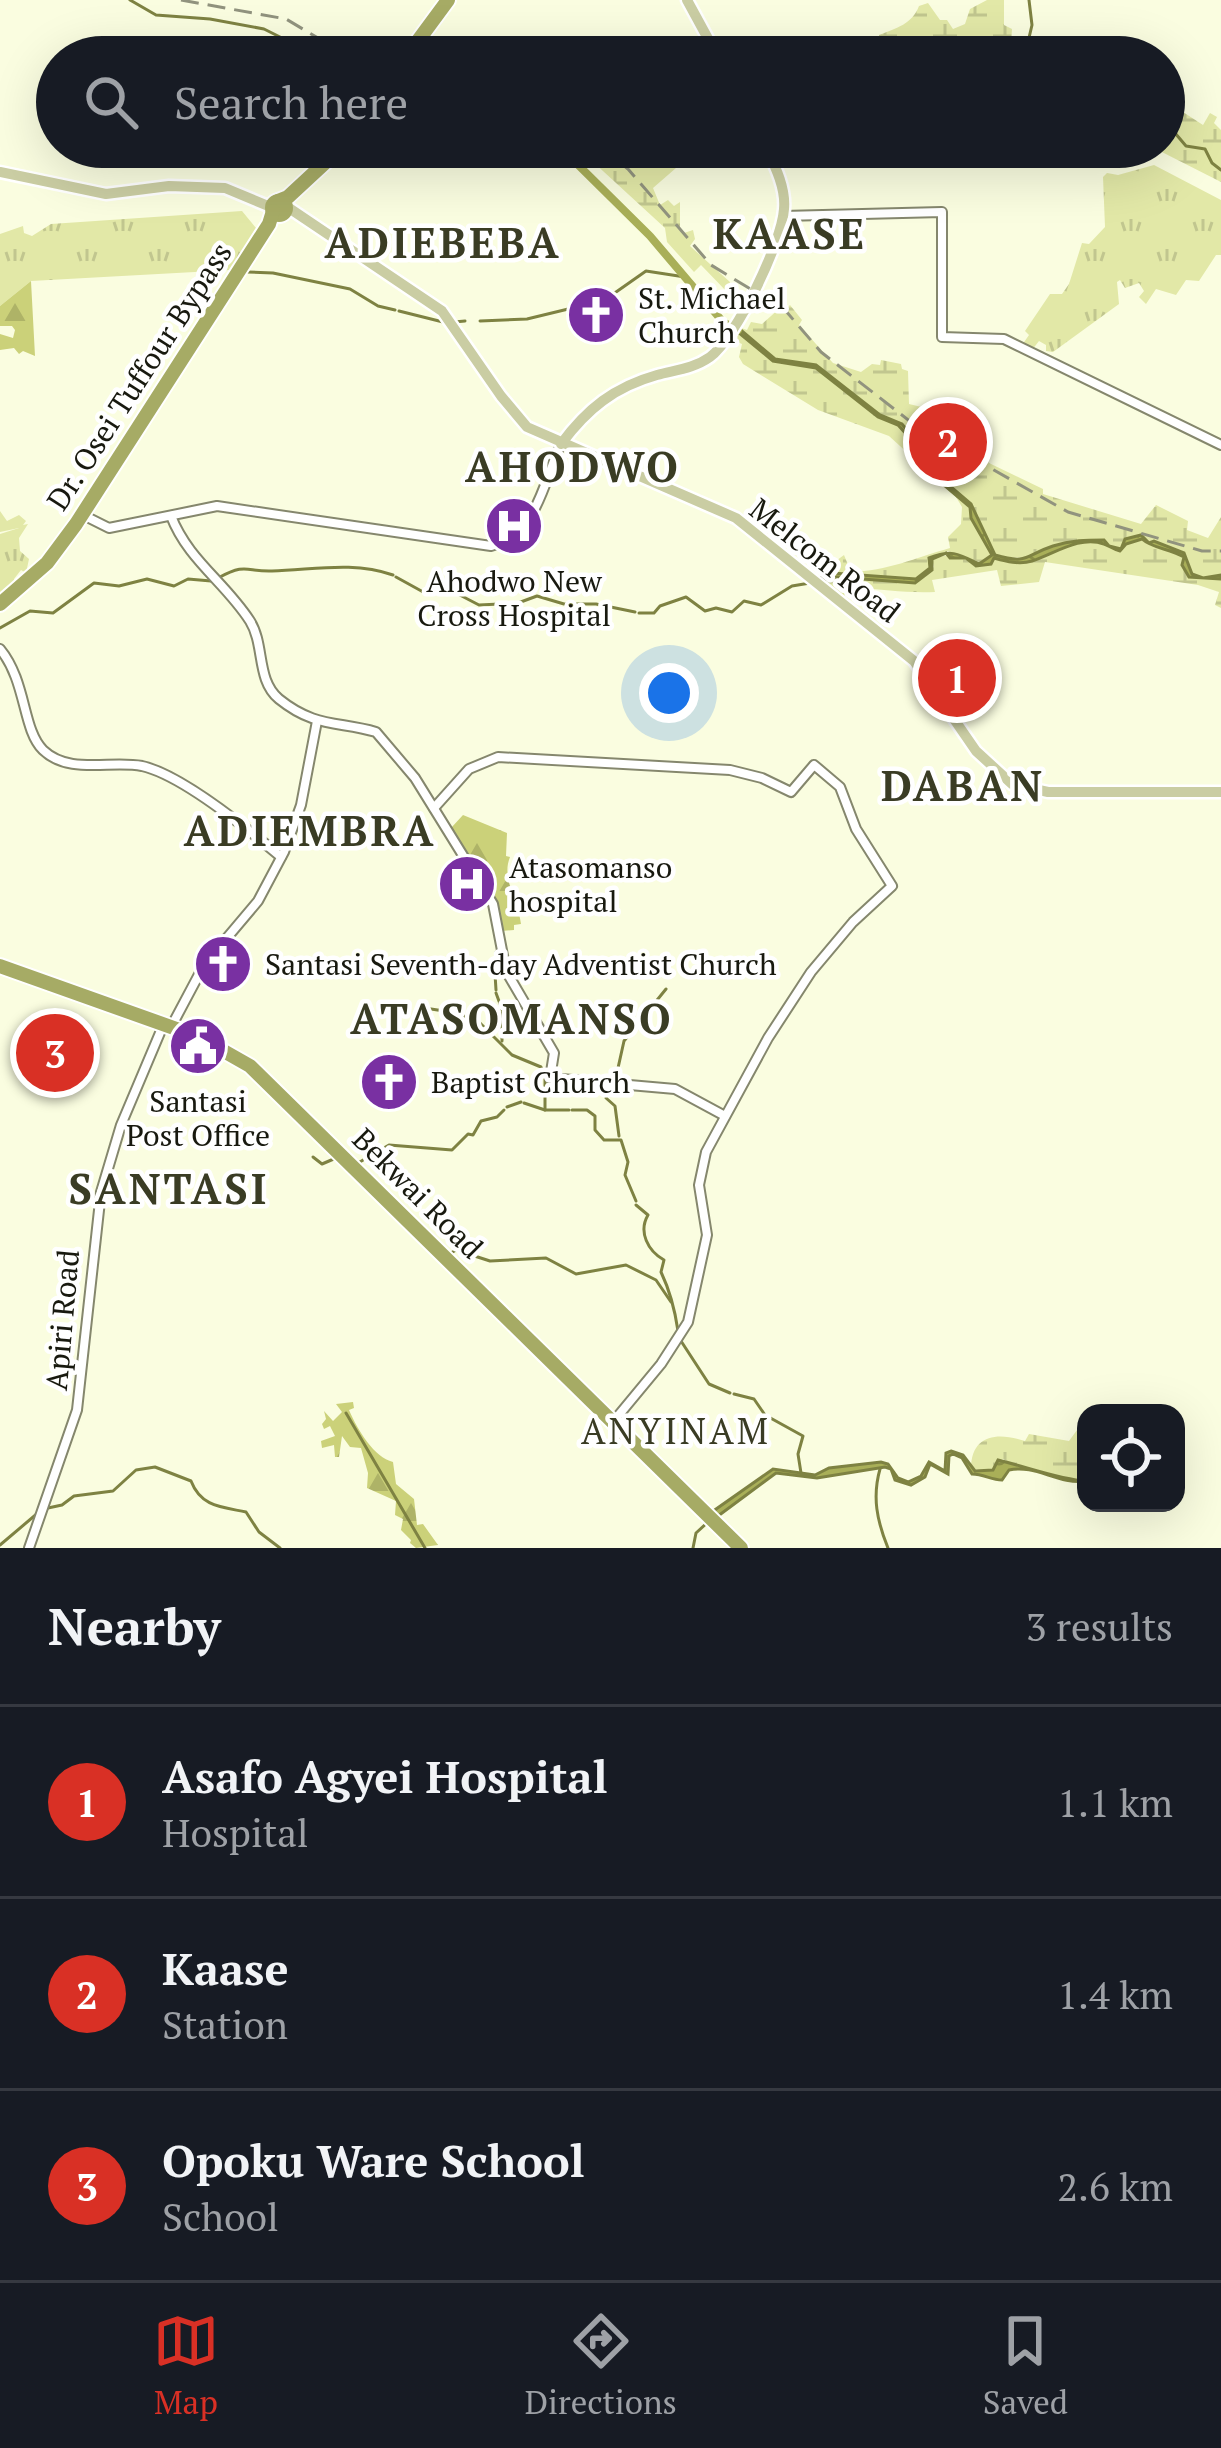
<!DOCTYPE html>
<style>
:root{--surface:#171b24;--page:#242831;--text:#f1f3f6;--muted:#9ea1a6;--line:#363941;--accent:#d93025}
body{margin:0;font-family:"PT Serif",serif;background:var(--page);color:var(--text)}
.controls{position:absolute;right:36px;bottom:36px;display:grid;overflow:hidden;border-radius:24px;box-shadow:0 12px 48px #0002}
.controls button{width:108px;height:108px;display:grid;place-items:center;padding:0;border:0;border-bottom:3px solid var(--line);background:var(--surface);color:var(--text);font:60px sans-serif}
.you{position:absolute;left:669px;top:693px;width:42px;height:42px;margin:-30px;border:9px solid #fff;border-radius:50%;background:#1a73e8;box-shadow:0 0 0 18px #1a73e833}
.badge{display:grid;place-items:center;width:78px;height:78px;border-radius:50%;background:var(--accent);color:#fff;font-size:39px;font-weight:700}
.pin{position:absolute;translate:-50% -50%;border:6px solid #fff;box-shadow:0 3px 12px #0006}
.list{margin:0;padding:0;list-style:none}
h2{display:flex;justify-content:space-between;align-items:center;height:156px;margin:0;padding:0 48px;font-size:51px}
h2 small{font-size:39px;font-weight:400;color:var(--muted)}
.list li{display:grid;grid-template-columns:78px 1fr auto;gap:36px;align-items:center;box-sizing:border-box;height:192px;padding:0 48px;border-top:3px solid var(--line)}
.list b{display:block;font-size:45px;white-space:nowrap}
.list p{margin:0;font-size:39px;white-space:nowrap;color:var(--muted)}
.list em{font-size:39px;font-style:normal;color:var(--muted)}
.icon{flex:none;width:66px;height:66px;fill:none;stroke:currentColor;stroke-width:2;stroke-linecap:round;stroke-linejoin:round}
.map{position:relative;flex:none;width:1221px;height:1548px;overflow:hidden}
.search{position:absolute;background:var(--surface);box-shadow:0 12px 48px #0002;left:36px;right:36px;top:36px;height:132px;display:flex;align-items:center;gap:30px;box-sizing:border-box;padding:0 42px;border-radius:66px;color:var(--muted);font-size:45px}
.sheet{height:732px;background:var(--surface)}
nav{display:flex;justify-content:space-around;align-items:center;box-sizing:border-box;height:168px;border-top:3px solid var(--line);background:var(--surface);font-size:33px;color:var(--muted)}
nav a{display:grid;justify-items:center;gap:6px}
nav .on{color:var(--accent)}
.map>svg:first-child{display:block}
.grass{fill:url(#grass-tufts)}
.forest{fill:url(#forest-firs)}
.wetland{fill:url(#wetland-marsh)}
.water{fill:url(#water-ripples);stroke:#7e8242;stroke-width:3}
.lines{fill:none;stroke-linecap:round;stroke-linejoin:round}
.stream{stroke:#7e8242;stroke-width:3}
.river{stroke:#a9af58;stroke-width:8}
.minor-casing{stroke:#85876d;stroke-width:12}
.major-casing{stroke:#fff;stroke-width:15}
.highway-casing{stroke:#fff;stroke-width:18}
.minor{stroke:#fff;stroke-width:8}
.major{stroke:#cacda3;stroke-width:10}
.highway{stroke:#a6ab65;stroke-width:14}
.rail{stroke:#91937e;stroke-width:3;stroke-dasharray:18 9;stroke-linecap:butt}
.labels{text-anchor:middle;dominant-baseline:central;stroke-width:9;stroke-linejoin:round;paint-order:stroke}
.poi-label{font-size:30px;fill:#18190f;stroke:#fff;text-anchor:start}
.street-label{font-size:30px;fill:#18190f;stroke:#fff}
.quarter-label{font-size:36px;letter-spacing:3px;fill:#3a3c24;stroke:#fff}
.district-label{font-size:42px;font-weight:bold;letter-spacing:3px;fill:#3a3c24;stroke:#fff}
</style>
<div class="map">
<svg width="1221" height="1548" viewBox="0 0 1221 1548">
<defs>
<pattern id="grass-tufts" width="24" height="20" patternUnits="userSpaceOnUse" patternTransform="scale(3)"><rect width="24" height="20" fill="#e2e8a7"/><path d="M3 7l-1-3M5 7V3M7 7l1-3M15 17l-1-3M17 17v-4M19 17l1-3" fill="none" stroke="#c1c68f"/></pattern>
<pattern id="forest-firs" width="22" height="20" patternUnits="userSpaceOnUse" patternTransform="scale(3)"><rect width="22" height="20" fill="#cbd179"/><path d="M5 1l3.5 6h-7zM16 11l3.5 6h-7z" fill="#aeb367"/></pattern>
<pattern id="wetland-marsh" width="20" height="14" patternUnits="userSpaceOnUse" patternTransform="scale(3)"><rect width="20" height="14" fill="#e2e8a7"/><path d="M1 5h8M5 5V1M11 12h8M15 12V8" fill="none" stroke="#c1c68f"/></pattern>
<pattern id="water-ripples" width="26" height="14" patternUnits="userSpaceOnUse" patternTransform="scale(3)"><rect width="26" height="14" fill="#a9af58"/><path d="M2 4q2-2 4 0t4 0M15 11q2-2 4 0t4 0" fill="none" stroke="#898e47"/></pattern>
</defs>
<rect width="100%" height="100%" fill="#fafde0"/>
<g class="grass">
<polygon points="1154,165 1221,200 1221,255 1216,255 1199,281 1186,280 1176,295 1156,289 1146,304 1139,297 1144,291 1139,283 1125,288 1120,280 1117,282 1119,304 1053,352 1046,351 1046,345 1039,341 1032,350 1022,345 1029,335 1025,331 1050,294 1062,294 1069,284 1082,243 1089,244 1105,227 1103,177 1107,173 1118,175"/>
<polygon points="242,211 256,228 231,270 31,281 0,306 0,234 23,226 24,233 32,236 51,224"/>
<polygon points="0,511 7,521 19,515 26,521 23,525 28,524 19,538 20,551 29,559 26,573 21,570 14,579 16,588 0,602 0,534 19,528 0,532"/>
</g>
<g class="forest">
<polygon points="31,281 35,356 23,351 19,354 14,348 0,350 0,334 13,338 15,330 12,326 0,326 0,306"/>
<path d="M463 815 507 833 506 856 510 857C501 879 518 899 521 924L514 925V930L501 931C502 895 472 866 451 828Z"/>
<path d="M353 1402 354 1408 349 1410C358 1431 374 1457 393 1462L396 1484 414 1499 417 1525 423 1524 438 1545 416 1548 410 1543 411 1540 401 1530 403 1519 395 1515 396 1501 367 1488 368 1473 361 1448 350 1447 342 1436 339 1457H335L334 1445 322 1448 321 1441 335 1436 330 1426 324 1429 322 1424 326 1419 324 1411 333 1421 342 1412 336 1404Z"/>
</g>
<g class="wetland">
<path d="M987 0H1004V25L1012 29 1010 57H905L881 50 879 35C897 28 912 24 919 6L928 3 940 20H947L953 29 965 24 970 9Z"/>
<polygon points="1164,74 1170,77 1167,83 1171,87 1171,116 1183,112 1203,125 1210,113 1217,117 1214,123 1221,130 1221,182 1152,147 1164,147"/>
<polygon points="568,147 618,147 638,168 660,147 676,168 653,188 660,205 668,200 674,206 680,202 680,228 684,233 693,230 695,239 690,246 730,282 728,288 748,298 745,301 729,294 701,265 694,272 667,242 665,228 591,160"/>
<path d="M790 305 802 320 799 325 833 363 861 372 872 364 880 365 881 360 901 364 902 369 908 371 909 404 938 411 930 425 991 464 1043 489V494L1141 524 1156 505 1188 521 1187 530 1208 538 1221 517V575L1203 578 1192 574 1185 563 1188 559C1178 550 1162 540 1149 543L1144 537 1125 540 1120 549C1105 545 1098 539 1082 541 1050 545 1029 565 995 555L971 510V518L993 556 982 563 948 551 929 558 930 568 916 579 839 573 821 577 825 569 844 555 851 572C887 571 915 558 950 548L948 537 961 524 962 507 956 497 889 436 818 410 743 364 739 357 742 344 728 338 734 329 778 363 816 368 839 383 816 365 775 359 736 326 747 330 751 322 762 324 780 308 784 311Z"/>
<path d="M1139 539C1154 547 1168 548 1185 558L1182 565 1188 569 1189 577 1221 579V608L1215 605 1219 592 1198 585 1045 562 1039 582 1001 586 997 570 932 580 935 592C906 593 884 590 854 587L844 596 824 580 836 577 915 583 934 567 932 559C948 554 960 551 974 566L988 565 996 558C1038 571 1068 533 1103 543 1109 545 1114 550 1120 551L1125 544Z"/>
<path d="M1080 1426 1086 1429 1082 1442 1086 1445V1479C1073 1481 1014 1466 1003 1459L990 1471 971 1469C971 1434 998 1432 1025 1441L1029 1434 1069 1441Z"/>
</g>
<g class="water">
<path d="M736 326 775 359 816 365 880 415 902 424 930 458 937 475 971 504 995 555C1029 565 1025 555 1053 546 1071 540 1087 540 1104 540L1109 546 1121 549 1125 539 1141 535 1149 543 1154 541 1184 553 1192 574 1203 578 1221 575V579L1189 577 1182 565 1184 557C1169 548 1153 549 1142 539L1126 544 1120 551C1114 550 1110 546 1104 544 1080 535 1054 554 1032 561 1019 565 1005 561 994 558L991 564 976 566 966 558H950L946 553 932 559V570L915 583 836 577 824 580 821 577 832 573 916 579 930 568 929 558C952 549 959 554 979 564L992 555 971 518 970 507 932 475 926 456 898 425 878 417 816 368 773 361 738 332Z"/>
<path d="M951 1451 963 1455 975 1471 993 1470 998 1460C1024 1466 1061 1480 1086 1481 1058 1485 1036 1464 1009 1470L1002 1480C991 1480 984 1474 972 1474L962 1458 953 1454 949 1456 948 1474 930 1464 925 1477 911 1485 895 1480 891 1469 885 1467 817 1478 776 1473 714 1519 709 1514 773 1469 815 1475 829 1468 881 1462 888 1464 898 1478 908 1482 921 1476 929 1462 945 1471 946 1453Z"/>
</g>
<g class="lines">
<g class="stream">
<polyline points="130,0 156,15 210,19 264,29 320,57"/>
<polyline points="1029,0 1032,25 1028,42 1039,57"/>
<polyline points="1164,120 1186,146 1205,149 1212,163 1221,170"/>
<polyline points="247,272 273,273 350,289 378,306 395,310"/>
<polyline points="599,304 646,271 685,277"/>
<polyline points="399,311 443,322"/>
<polyline points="480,321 527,319 593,303"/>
<polyline points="454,322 465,321"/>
<polyline points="396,577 425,593 454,592 479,605 518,603 537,596 564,604 596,604 635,612"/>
<path d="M218 578C248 562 245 572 272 571 314 570 352 561 393 575"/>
<polyline points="639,613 654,613 660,606 686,597 705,611 716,608 732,612 744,601 761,605 792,586 810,583"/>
<polyline points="0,628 30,611 53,613 94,583 119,586 147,579 174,586 188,579 211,581"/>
<polyline points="496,952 497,968"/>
<polyline points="495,974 496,990"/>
<polyline points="496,993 503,1012"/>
<polyline points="418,1007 457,1013 480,1023 512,1055 541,1067 545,1076"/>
<polyline points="502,1041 502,1013"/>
<polyline points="545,1079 545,1110 569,1110"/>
<polyline points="611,1080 618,1068 624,1041 666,989"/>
<polyline points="609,1086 606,1098 615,1106 619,1136"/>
<polyline points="524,1103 545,1110"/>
<polyline points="507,1107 521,1102"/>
<polyline points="572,1110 587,1110 595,1116 595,1130 604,1140 621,1140 628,1162 625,1175 636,1201"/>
<polyline points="313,1157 322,1164 336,1158"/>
<polyline points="358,1163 389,1145 452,1150 468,1134 473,1135 481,1121 497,1117 504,1110"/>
<path d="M636 1205 648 1215C638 1232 648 1251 664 1260L661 1272C670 1291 675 1310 678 1331"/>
<polyline points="451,1253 456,1250 490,1261 546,1258 576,1274 626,1265 656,1280 671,1302"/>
<polyline points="681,1341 709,1384 730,1393"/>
<polyline points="734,1394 754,1399 765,1415 803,1436 798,1454 801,1473"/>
<polyline points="346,1413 425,1548"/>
<path d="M880 1469C872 1497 877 1521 888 1548"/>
<path d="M48 1508 62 1505 74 1496 113 1491 136 1470 155 1467 191 1481C201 1507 222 1507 246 1512L259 1532 280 1548"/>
<polyline points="0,1545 39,1512"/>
<polyline points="693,1548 696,1533 708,1522"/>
</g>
<polyline class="river" points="560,147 650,236 723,322 738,330"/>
<defs>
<g id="minor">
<polyline points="783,216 942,212 942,337 1004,339 1221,445"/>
<path d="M83 515 109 528 217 506 491 546C538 534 543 482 561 444"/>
<path d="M171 516C188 560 225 582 250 621 265 645 256 680 279 699 315 728 338 721 376 732L415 778 493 904 506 971 554 1053 550 1078 675 1089 725 1116"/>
<path d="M0 649C27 682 22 729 43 750 69 775 110 760 142 766 182 775 249 830 281 857"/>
<polyline points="434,808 469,769 498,757 730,770 762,778 791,792 814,765 840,787 856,829 892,886 853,922 811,972 768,1038 706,1152 699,1185 707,1235 688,1322 661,1364 613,1422"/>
<polyline points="170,1029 204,965 258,901 284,852 301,805 317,721"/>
<polyline points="29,1548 77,1410 101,1192 121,1125 162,1028"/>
</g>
<g id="major">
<polyline points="687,0 718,57"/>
<polyline points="0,172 106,194 169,186 225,188 273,208"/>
<polyline points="286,206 442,311 501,396 527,427 736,518 914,661 976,751 1012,784 1048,792 1221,792"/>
<path d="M561 444C587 409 614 387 657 375 675 370 693 369 710 357 736 338 782 242 784 209 786 188 775 166 766 147"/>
</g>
<g id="highway">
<polyline points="406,57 448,0"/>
<polyline points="278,201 288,197 342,147"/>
<circle cx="279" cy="208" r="7"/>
<polyline points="0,604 47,563 76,524 269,224 273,211"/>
<polyline points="0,966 199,1037 250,1066 741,1548"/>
</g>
</defs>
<use href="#minor" class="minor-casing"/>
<use href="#major" class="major-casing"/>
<use href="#highway" class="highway-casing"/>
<use href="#minor" class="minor"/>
<use href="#major" class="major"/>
<use href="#highway" class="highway"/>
<g class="rail">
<polyline points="181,0 286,19 350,57"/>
<polyline points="601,147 628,169 711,265 785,310 821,352 916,426 1068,512 1202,551 1221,551"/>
</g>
</g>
<defs>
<symbol id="church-disc" viewBox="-11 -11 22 22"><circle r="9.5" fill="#7930a2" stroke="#fff"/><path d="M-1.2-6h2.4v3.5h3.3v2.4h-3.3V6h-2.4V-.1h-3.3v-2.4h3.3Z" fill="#fff"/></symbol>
<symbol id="hospital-disc" viewBox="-11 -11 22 22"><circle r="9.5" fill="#7930a2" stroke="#fff"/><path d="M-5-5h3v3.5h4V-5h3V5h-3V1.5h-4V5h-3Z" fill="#fff"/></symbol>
<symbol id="civic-disc" viewBox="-11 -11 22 22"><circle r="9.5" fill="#7930a2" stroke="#fff"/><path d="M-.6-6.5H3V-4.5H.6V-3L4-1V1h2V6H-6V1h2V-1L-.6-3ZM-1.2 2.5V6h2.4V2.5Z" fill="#fff"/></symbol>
</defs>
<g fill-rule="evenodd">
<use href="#church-disc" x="563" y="282" width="66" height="66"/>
<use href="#hospital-disc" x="481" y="493" width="66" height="66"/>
<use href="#hospital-disc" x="434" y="851" width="66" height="66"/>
<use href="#church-disc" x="190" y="931" width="66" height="66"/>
<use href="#civic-disc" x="165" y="1013" width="66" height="66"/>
<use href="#church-disc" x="356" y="1049" width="66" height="66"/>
</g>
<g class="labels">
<g class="poi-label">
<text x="638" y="298">St. Michael<tspan x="638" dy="34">Church</tspan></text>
<text x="514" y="581" text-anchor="middle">Ahodwo New<tspan x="514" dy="34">Cross Hospital</tspan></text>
<text x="509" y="867">Atasomanso<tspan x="509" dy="34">hospital</tspan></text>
<text x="265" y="964">Santasi Seventh-day Adventist Church</text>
<text x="431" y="1082">Baptist Church</text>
<text x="198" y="1101" text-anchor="middle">Santasi<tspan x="198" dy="34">Post Office</tspan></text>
</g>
<g class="street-label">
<text transform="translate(139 376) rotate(-57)">Dr. Osei Tuffour Bypass</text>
<text transform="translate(825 560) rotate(38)">Melcom Road</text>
<text transform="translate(418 1193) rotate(45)">Bekwai Road</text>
<text transform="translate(62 1320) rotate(-85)">Apiri Road</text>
</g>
<g class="quarter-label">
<text x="676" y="1430">ANYINAM</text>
</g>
<g class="district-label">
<text x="790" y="233">KAASE</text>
<text x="443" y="242">ADIEBEBA</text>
<text x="573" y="466">AHODWO</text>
<text x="963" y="785">DABAN</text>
<text x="310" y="830">ADIEMBRA</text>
<text x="512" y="1018">ATASOMANSO</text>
<text x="169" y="1188">SANTASI</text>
</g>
</g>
</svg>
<div class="controls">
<button><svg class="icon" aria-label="locate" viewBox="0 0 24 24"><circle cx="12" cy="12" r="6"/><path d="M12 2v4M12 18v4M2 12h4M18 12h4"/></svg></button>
</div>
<div class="you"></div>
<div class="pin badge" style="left:957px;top:678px">1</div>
<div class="pin badge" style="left:948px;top:442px">2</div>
<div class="pin badge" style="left:55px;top:1053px">3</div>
<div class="search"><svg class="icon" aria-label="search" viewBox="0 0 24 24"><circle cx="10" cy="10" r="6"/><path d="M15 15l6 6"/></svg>Search here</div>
</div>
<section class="sheet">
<h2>Nearby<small>3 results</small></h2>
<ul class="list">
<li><span class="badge">1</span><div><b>Asafo Agyei Hospital</b><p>Hospital</p></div><em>1.1 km</em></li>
<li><span class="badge">2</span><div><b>Kaase</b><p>Station</p></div><em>1.4 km</em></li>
<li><span class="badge">3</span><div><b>Opoku Ware School</b><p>School</p></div><em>2.6 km</em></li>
</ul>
</section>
<nav>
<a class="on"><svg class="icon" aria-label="map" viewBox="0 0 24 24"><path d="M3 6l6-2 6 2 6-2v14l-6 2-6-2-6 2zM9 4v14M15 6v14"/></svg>Map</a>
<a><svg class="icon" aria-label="directions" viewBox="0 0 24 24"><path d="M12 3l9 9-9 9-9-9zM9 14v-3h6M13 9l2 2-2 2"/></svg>Directions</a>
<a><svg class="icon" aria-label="saved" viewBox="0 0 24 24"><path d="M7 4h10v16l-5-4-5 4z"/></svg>Saved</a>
</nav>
